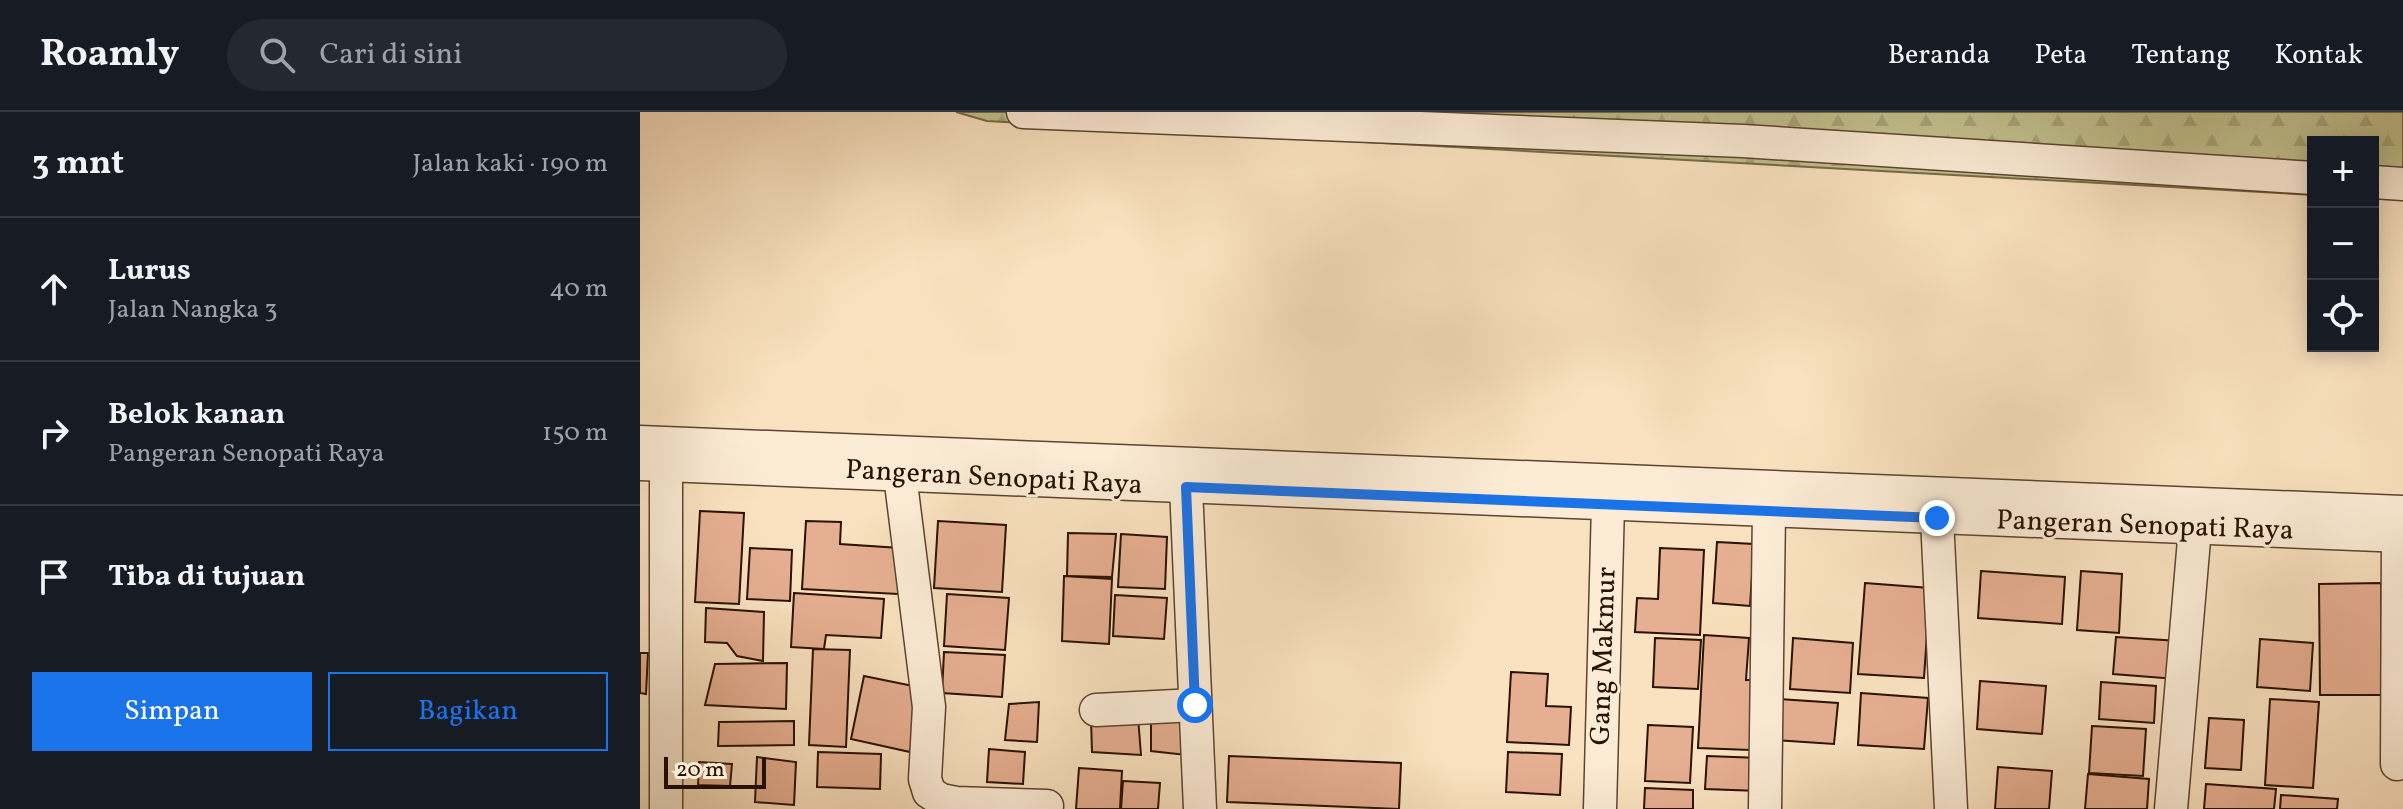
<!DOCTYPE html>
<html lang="id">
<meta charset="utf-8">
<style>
:root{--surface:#171b24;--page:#242831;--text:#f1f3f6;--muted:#9ea1a6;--line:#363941;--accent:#1a73e8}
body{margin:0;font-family:Vollkorn,serif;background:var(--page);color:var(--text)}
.controls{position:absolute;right:24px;top:24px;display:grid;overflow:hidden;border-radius:0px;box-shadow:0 4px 20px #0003}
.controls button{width:72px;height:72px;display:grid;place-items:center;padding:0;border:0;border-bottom:2px solid var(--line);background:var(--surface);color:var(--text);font:40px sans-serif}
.scale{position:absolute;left:24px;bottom:20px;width:102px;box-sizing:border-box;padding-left:8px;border:4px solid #291100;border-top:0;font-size:22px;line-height:28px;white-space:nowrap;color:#291100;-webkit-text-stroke:6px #fcecd6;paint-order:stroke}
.stop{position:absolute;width:24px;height:24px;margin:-18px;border:6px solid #1a73e8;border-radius:50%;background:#fff}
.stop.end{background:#1a73e8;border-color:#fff;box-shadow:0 2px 8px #0008}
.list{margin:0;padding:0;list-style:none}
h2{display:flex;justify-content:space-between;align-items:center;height:104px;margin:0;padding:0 32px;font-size:34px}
h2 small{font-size:26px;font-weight:400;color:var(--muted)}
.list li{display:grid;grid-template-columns:52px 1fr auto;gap:24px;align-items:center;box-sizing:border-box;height:144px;padding:0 32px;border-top:2px solid var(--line)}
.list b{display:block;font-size:30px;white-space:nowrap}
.list p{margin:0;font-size:26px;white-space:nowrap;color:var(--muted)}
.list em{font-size:26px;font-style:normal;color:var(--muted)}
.actions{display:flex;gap:16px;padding:24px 32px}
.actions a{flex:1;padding:18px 0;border:2px solid var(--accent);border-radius:0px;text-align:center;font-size:28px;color:var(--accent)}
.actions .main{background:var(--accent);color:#fff}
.icon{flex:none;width:44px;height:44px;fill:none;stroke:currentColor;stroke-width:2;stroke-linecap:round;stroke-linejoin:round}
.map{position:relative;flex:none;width:1763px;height:697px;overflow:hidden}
header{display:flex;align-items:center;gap:48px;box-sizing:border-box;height:112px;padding:0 40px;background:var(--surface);border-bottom:2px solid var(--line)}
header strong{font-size:38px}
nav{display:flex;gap:44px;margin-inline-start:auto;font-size:28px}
.search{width:560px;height:72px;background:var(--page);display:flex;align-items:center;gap:20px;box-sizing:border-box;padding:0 28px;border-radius:44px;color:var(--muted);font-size:30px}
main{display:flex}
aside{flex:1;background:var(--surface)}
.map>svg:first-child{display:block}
.forest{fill:url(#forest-firs);stroke:#766a48;stroke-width:2}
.building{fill:#e7af92;stroke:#291100;stroke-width:2}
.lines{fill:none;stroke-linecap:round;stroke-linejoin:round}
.minor-casing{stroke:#5d4530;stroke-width:35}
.minor{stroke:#fcecd6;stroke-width:32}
.route{stroke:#1a73e8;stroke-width:10}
.labels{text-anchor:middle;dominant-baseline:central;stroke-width:6;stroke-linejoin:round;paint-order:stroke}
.street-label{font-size:28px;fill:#291100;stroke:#fcecd6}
</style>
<header>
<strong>Roamly</strong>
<div class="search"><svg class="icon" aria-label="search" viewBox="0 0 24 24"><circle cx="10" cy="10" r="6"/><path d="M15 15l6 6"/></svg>Cari di sini</div>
<nav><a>Beranda</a><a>Peta</a><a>Tentang</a><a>Kontak</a></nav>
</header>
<main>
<aside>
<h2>3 mnt<small>Jalan kaki · 190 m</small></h2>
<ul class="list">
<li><svg class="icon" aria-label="ahead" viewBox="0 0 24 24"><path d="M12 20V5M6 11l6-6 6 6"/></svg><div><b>Lurus</b><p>Jalan Nangka 3</p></div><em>40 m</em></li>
<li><svg class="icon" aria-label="right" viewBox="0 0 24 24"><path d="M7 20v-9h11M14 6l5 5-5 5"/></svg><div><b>Belok kanan</b><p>Pangeran Senopati Raya</p></div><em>150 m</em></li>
<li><svg class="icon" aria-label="arrive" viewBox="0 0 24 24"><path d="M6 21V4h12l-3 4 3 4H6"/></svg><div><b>Tiba di tujuan</b></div></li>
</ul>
<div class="actions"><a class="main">Simpan</a><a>Bagikan</a></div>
</aside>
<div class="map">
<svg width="1763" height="697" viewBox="0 0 1763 697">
<defs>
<pattern id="forest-firs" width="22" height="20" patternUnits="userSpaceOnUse" patternTransform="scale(2)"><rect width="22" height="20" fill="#c2c290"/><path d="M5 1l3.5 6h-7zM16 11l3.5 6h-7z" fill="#a7a67a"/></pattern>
</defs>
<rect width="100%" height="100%" fill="#fae2c0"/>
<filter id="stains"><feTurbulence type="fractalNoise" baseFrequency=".0025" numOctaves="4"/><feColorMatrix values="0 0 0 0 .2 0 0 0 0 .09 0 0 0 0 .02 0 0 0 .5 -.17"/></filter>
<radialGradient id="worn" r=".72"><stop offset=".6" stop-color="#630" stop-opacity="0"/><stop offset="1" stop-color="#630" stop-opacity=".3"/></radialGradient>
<polygon class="forest" points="316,0 1763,0 1763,88 1733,86 1733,30 1673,30 1673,83 347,9"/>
<g class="building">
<polygon points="60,399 104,401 99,492 55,490"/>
<polygon points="166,409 201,410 200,432 260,436 258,482 162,477"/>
<polygon points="298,409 366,413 362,480 294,476"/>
<polygon points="428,421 476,422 472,465 427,464"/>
<polygon points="481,422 527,425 525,477 478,475"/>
<polygon points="1077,430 1114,432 1110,494 1073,491"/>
<polygon points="110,436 152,438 150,489 107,487"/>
<polygon points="1020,436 1064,438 1060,523 995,520 997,486 1018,487"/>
<polygon points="1341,459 1425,465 1422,512 1338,506"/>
<polygon points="1441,459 1482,462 1479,521 1437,518"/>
<polygon points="424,464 472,467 469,532 422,529"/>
<polygon points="1225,471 1290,476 1284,566 1218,562"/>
<polygon points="1741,471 1742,583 1680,583 1679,472"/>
<polygon points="154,481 244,487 241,526 186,523 184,537 151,535"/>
<polygon points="307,482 369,486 365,538 304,534"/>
<polygon points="475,483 527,486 524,527 473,524"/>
<polygon points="66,496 124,500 123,549 97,544 87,531 65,530"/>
<polygon points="1064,523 1109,526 1106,568 1121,568 1110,638 1058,636"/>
<polygon points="1476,525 1539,529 1536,567 1473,562"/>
<polygon points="1015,526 1061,528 1058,577 1013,575"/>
<polygon points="1153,526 1213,531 1210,581 1150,577"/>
<polygon points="1620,527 1673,531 1670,579 1617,575"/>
<polygon points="173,537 210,538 206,635 169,633"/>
<polygon points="304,540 365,543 362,585 302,581"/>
<polygon points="0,541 8,541 6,582 0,581"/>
<polygon points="147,551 146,597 65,593 75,552"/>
<polygon points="871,560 908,562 906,594 931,595 929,633 867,630"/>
<polygon points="224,564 283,576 270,640 211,627"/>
<polygon points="1340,569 1406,574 1402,622 1337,617"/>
<polygon points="1461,570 1516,574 1514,611 1459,607"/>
<polygon points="1221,581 1288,586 1284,637 1218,633"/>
<polygon points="1139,587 1198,591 1194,632 1136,628"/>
<polygon points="1630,587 1679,590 1673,676 1625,673"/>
<polygon points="399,590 397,630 365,628 369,592"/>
<polygon points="511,604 547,604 546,643 511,639"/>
<polygon points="498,605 501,643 452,640 451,607"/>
<polygon points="1569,606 1604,608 1601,658 1565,656"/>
<polygon points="154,609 154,633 78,634 79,610"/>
<polygon points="1008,613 1053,615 1050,671 1005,669"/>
<polygon points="1452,614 1506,617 1503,664 1449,661"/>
<polygon points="349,637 385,640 383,672 347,670"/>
<polygon points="178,640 241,642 240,677 177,675"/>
<polygon points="868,640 922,642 920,683 866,680"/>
<polygon points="589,644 761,651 759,697 587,690"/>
<polygon points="1067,644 1120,646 1119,679 1065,677"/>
<polygon points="117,645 156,650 154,693 115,690"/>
<polygon points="59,650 92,652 90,674 58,673"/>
<polygon points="1358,655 1412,659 1409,697 1355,697"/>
<polygon points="439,656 482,659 480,697 436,697"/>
<polygon points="1448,662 1509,667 1507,697 1445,697"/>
<polygon points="483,669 520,671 518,697 481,697"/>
<polygon points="1566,672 1636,677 1634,697 1564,697"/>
<polygon points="1005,676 1053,678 1053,697 1004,697"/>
<polygon points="1641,683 1698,687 1697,697 1640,697"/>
</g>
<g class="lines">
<defs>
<g id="minor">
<polyline points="383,0 1103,29 1673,66"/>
<polyline points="1733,70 1763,72"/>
<polyline points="0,330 1763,400"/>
<polyline points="26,334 26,697"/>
<polyline points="0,352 1763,424"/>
<polyline points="260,363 289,595 285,667 289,680 301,688 316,691 407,694"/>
<polyline points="546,375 560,697"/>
<polyline points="1297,406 1311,697"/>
<polyline points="456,598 555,593"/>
<polyline points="1757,652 1758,424"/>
<polyline points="960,697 968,392"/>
<polyline points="1125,697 1129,399"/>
<polyline points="1531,697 1555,416"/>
</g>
</defs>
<use href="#minor" class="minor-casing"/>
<use href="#minor" class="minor"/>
</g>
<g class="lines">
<polyline class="route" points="555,593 546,375 1297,406"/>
</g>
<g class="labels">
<g class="street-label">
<text transform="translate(354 366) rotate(3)">Pangeran Senopati Raya</text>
<text transform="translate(1505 414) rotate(2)">Pangeran Senopati Raya</text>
<text transform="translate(964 544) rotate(-88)">Gang Makmur</text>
</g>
</g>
<rect width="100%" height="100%" filter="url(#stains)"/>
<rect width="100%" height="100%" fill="url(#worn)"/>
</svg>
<div class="controls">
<button>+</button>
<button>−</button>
<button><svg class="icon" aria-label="locate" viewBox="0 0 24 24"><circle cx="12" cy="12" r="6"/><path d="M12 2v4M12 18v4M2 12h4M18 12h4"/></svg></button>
</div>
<div class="scale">20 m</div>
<div class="stop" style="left:555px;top:593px"></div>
<div class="stop end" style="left:1297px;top:406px"></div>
</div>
</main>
